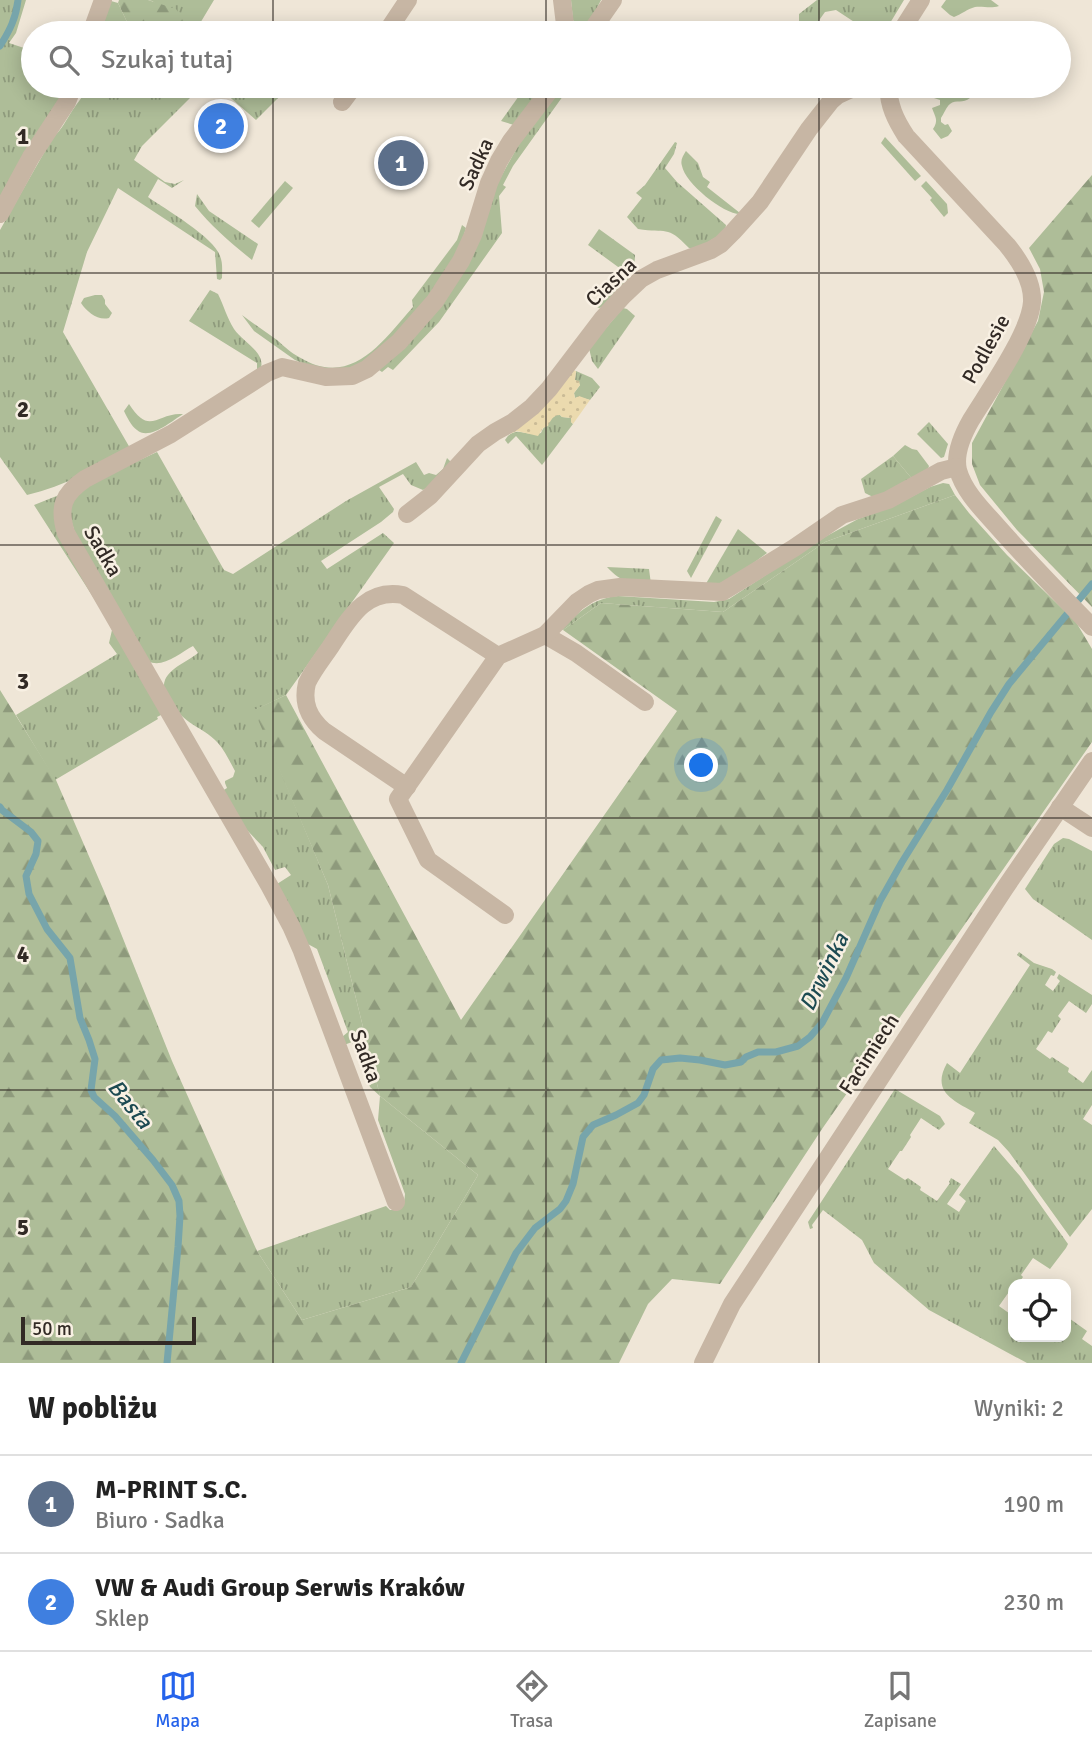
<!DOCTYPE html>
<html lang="pl">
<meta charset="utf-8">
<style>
:root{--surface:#fff;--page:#f6f6f6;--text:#222;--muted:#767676;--line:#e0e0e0;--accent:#2563eb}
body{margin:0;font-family:Signika,sans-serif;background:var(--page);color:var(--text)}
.controls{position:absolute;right:21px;bottom:21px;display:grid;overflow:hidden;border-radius:14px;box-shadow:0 4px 18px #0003}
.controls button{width:63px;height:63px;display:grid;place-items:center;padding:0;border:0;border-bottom:2px solid var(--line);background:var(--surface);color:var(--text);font:35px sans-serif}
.scale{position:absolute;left:21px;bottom:18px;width:175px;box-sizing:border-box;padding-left:7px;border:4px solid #322a25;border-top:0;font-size:19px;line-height:24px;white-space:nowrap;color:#322a25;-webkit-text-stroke:5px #f8f0e3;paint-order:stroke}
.you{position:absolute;left:702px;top:766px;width:24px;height:24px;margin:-18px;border:5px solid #fff;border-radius:50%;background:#1a73e8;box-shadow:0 0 0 10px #1a73e833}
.badge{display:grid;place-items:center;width:46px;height:46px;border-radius:50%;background:var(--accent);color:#fff;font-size:23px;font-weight:700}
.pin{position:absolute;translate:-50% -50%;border:4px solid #fff;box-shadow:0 2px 7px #0006}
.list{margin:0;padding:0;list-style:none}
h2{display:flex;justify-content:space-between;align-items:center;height:91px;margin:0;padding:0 28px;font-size:30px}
h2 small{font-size:23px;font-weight:400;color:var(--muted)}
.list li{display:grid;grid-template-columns:46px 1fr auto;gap:21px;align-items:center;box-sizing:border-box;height:98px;padding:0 28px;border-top:2px solid var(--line)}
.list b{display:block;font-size:26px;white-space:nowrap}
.list p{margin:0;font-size:23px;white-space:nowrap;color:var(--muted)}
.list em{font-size:23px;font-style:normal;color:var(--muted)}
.icon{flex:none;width:38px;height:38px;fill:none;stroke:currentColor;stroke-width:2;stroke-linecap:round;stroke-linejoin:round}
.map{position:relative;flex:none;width:1092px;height:1363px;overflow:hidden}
.search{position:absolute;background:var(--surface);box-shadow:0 4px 18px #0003;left:21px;right:21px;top:21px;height:77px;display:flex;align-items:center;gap:18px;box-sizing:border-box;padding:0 24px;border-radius:38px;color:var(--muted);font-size:26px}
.sheet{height:287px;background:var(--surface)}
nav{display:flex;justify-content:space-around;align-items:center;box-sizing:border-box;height:98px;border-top:2px solid var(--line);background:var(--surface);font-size:19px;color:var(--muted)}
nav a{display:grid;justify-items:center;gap:4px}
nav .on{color:var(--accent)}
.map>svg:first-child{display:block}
.grass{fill:url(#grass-tufts)}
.forest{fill:url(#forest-firs)}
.sand{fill:url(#sand-dots)}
.green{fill:#aebd98}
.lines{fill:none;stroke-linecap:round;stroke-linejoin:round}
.stream{stroke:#77a5ab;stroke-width:7}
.minor{stroke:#c7b6a4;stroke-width:18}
.grid{fill:none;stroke:#322a25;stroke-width:2;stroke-opacity:0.55}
.labels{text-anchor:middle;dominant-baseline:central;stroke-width:5;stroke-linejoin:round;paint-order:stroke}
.street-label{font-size:21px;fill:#322a25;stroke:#f8f0e3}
.water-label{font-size:23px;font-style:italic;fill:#1d4a52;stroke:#f8f0e3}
.grid-label{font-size:23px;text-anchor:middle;font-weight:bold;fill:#322a25;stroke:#f8f0e3;stroke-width:5;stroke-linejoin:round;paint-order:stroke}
</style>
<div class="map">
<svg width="1092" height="1363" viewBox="0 0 1092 1363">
<defs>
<pattern id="grass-tufts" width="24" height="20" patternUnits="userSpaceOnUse" patternTransform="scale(1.75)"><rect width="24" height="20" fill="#aebd98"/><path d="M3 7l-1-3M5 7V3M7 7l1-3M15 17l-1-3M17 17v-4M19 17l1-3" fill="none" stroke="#8e9a7c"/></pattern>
<pattern id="forest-firs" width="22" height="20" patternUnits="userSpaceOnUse" patternTransform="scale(1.75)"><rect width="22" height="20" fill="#aebd98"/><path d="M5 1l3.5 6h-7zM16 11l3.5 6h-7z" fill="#8e9a7c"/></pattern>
<pattern id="sand-dots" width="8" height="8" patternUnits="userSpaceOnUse" patternTransform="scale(1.75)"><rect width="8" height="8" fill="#ebdaae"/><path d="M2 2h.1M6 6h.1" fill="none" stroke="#cabb96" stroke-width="1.8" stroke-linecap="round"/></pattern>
</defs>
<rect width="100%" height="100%" fill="#efe6d7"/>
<g class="grass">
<polygon points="0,0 26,0 16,33 9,43 33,51 33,86 66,86 60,100 0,202"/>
<polygon points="148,0 214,0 199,25 210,33 179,33 186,23 152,1"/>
<polygon points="571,0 601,0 589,24 584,29 578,29 573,20"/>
<polygon points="817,0 904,0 884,33 871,33 836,10 825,12 815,26 816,33 801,33 799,27 799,14"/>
<polygon points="111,1 118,3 127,22 168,33 97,33"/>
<path d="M89 86H202L142 146 134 160 165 182 175 184 184 180 172 188 158 179 148 197C165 209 214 237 220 256 223 263 222 271 222 278L220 280 217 279 215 252 118 188 87 252 63 332 130 448C97 468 65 486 27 495L0 457V230L53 137C62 130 66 120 72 111 78 102 84 95 89 86Z"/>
<polygon points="217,86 285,86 288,88 256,120"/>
<polygon points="526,86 547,86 514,125 501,121"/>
<polygon points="563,86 575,86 572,92 568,89 513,166 503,185 506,187 499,196 502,233 439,322 393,370 388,367 382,372 379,370 412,339 525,133"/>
<path d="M675 142 677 143 674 154 665 168 677 182 726 225 725 232 696 249 689 248C666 224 667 234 638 229L627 217 642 198 636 193 645 185Z"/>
<path d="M686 151 698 163 703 177 710 182 707 187 740 213 775 170 740 214C723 214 685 183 682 166 680 160 683 156 686 151Z"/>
<path d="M197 194 209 211 258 244 252 260C232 244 211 226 195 206Z"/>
<path d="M462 225 466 228 460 248 450 266 417 312 375 356 350 369 332 371 309 366 295 360 254 331 242 315C254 324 266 332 277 340 284 346 291 353 299 357 351 389 382 342 413 307L412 300 457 240Z"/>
<path d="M599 229 635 255C635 280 618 291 603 307L599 308 597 307 625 272 588 245Z"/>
<path d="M210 290 218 294C224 306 227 318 234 329 243 342 265 352 261 368L257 370V363L189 321Z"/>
<polygon points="623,308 627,309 635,316 598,369 592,361 589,348"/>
<polygon points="576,371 592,378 600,387 590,400 579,397 575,398 574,393 580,385 575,380"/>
<path d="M557 415H560L562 417 572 418 571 422 573 424 542 465 516 436 508 444 505 440C516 423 527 438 541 433 544 426 550 418 557 415Z"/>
<polygon points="929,422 948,444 944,457 941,458 917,434"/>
<path d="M157 452 224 570 233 574 346 501 416 462 424 475 429 473 436 475 443 469 447 458 452 463 433 484 423 490 411 485 403 474 379 487 394 509 393 512 381 522 321 561 327 569 383 533 394 543 286 695 255 710 328 885 380 1096 478 1175 411 1287 302 1320 257 1251 386 1206 390 1210H399L404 1204 405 1194 378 1120 380 1096 370 1087 352 1042 344 1045 342 1037 348 1032 317 949 306 943 277 884 291 875 285 867 275 870 263 847 245 828 222 791 227 788 225 783V781L233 777 235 771C230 762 225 751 218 743 201 725 184 726 170 700 166 693 162 688 165 680 170 668 188 661 198 653L193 646C180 653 162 669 148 661L78 543 69 513 74 497 90 483Z"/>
<polygon points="893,456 913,480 875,498 865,493 861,479"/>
<path d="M943 483 949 484 955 495 825 542 723 612 601 603 563 630 561 629C578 613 593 598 618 596L714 602 729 599 823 538 858 519 894 506 930 487Z"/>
<polygon points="59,495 54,511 163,714 157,717 158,719 55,780 16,715 117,654 109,643 112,630 104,614 34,505"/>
<polygon points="716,516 722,520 691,578 687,571"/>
<polygon points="738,529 767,553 725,584 704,587"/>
<path d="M607 567 649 569 651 584C629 582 623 584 607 567Z"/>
<polygon points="1063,838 1069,839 1092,851 1092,940 1033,899 1025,889 1054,844"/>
<path d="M1019 952 1034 963 1052 969 1056 972 1054 976 1051 975 1045 985 1053 991 1060 981 1057 978 1059 974 1092 995V1004L1086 1013 1069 1001 1058 1016 1061 1019 1052 1033 1048 1031 1036 1049 1050 1059 1052 1057 1069 1068 1068 1072 1083 1083 1092 1070V1105L1083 1119 1092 1125V1209L1070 1237 1009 1152 998 1140 969 1123 975 1113C953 1100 931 1092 947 1063L960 1073 1030 965 1017 955Z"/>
<polygon points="895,1089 940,1116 945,1124 939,1130 921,1118 910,1135 911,1137 902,1151 900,1151 888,1169 905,1180 908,1178 921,1187 920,1190 937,1201 950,1183 949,1182 951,1178 961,1184 947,1204 959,1212 966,1201 959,1195 994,1146 1020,1176 1068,1244 1066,1248 1050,1269 1033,1258 1021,1275 1023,1277 1018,1284 1013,1284 1013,1290 1011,1289 999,1306 1013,1316 1013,1337 1043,1337 1047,1340 1050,1337 1066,1337 1066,1316 1087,1331 1082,1339 1092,1346 1092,1363 1027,1363 929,1310 874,1263 862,1240 823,1210 812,1225 813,1228 810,1229 808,1222"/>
</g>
<g class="forest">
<polygon points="119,0 148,0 176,9 186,23 179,33 165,33 127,22 118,3"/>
<polygon points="1092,175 1092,607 1017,530 980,485 972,464 972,443 1038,321 1044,292 1040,269 1029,248"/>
<polygon points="955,495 969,513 1007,555 1076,622 1092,649 1092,742 822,1129 720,1284 672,1279 648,1304 619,1363 0,1363 0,690 56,780 104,891 172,1061 257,1251 302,1320 411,1287 478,1175 380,1096 328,885 254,710 286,695 461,1020 677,711 563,630 601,603 723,612 825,542"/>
</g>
<path class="sand" d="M573 370 576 371 575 380 579 381 580 385 574 393 575 398 579 396 590 400 573 424 571 422V418L562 417 560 415C553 415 551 420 548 426L543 428 538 436 517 431 509 434Z"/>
<g class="green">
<path d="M946 0H991L999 6C990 9 984 6 975 7 967 9 962 14 954 17L950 15 941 7Z"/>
<path d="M917 86H971L970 98C963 104 956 99 950 104 946 107 944 114 941 118V122L945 125 948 124 952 131 948 136 941 139 933 129C939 120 935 117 932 108L940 105V100L931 97 928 93 923 91Z"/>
<polygon points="885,137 921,176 915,181 881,143"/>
<polygon points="285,181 293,188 259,228 251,221"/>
<polygon points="926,181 947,204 948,213 944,217 930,200 932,198 921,186"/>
<path d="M95 295H102L105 300V304L112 313 109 318C98 321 87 312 81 303L84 298Z"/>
<path d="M129 404C150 437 157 412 183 414 172 421 149 441 137 430 131 426 127 417 124 411Z"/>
<polygon points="905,445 912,449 917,450 929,466 928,469 913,480 893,456"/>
</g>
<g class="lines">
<g class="stream">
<path d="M0 46C10 30 16 18 18 0"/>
<polyline points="0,807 2,810 31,832 38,841 36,854 26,876 29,894 47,929 70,958 80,1018 89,1040 95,1059 91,1090 94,1097 115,1116 153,1160 172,1185 179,1201 180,1216 178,1247 167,1363"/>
<polyline points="461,1363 516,1253 535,1228 560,1209 566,1201 573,1184 583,1137 593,1125 616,1115 638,1103 644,1095 653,1069 661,1060 680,1058 700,1060 725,1065 741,1062 746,1057 758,1052 776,1052 798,1046 810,1037 822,1023 846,978 880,901 902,862 947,790 991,712 1009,684 1092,584"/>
</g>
<g class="minor">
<polyline points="562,0 566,33"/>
<polyline points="91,33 103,0"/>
<polyline points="386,33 408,0"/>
<polyline points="590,33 613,0"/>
<polyline points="900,33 921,0"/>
<path d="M888 86C889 106 895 119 906 136L1007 245C1020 261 1033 281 1032 302 1030 333 988 392 971 420 963 434 954 453 958 470 964 492 983 510 997 526 1028 561 1060 594 1092 627"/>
<polyline points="342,102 354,86"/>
<polyline points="0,214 31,157 67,102 73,86"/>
<polyline points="407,514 430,496 478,444 495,432 513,422 532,407 549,389 603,318 623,296 641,279 657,270 711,250 721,244 733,232 760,202 809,129 831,101 838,95 851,89 888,86"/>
<polyline points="545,635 576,653 645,702"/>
<path d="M407 787 324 731C309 718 302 703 307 683 313 670 323 658 331 646 349 619 365 588 403 595L498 656"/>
<polyline points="1060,807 1092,828"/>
<polyline points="505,915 428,860 398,799 498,656 545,635 577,602 589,594 598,590 620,587 722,592 794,548 842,515 888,500 941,471 957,467"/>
<path d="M396 1202 302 951 291 926 269 885 66 533C58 507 63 494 85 479L171 434 267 373 282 367 326 377 352 376 367 369 399 342 435 301 461 261 473 235 489 183 499 161 511 141 553 86"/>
<polyline points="703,1363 732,1304 1005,888 1092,761"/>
</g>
</g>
<path class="grid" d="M273 0V33M546 0V33M819 0V33M273 86V1363M546 86V1363M819 86V1363M0 273H1092M0 545H1092M0 818H1092M0 1090H1092"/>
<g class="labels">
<g class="street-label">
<text transform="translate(476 164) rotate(-65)">Sadka</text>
<text transform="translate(611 282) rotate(-43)">Ciasna</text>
<text transform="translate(986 349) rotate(-61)">Podlesie</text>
<text transform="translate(103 551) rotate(60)">Sadka</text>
<text transform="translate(869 1054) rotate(-57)">Facimiech</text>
<text transform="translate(366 1056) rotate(70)">Sadka</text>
</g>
<g class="water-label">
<text transform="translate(824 972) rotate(-64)">Drwinka</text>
<text transform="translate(130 1104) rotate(51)">Basta</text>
</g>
</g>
<g class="grid-label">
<text x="23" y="144">1</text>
<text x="23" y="417">2</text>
<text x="23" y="689">3</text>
<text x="23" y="962">4</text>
<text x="23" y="1235">5</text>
</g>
</svg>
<div class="controls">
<button><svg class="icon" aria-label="locate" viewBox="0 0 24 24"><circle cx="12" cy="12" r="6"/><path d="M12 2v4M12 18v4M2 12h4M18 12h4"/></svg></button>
</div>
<div class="scale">50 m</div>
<div class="you"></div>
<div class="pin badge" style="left:401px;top:163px;background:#5c6f8a">1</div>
<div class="pin badge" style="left:221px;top:126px;background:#3f7fe0">2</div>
<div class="search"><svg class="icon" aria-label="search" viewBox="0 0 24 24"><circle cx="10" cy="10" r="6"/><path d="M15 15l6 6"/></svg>Szukaj tutaj</div>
</div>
<section class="sheet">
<h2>W pobliżu<small>Wyniki: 2</small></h2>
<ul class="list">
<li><span class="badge" style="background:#5c6f8a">1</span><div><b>M-PRINT S.C.</b><p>Biuro · Sadka</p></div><em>190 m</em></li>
<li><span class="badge" style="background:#3f7fe0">2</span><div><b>VW &amp; Audi Group Serwis Kraków</b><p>Sklep</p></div><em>230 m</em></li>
</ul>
</section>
<nav>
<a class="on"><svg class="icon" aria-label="map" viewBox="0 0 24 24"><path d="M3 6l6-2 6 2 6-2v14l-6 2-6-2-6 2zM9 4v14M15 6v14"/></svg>Mapa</a>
<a><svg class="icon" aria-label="directions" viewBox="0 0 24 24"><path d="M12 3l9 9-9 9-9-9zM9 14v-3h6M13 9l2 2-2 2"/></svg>Trasa</a>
<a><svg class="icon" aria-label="saved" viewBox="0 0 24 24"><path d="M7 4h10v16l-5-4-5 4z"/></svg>Zapisane</a>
</nav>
